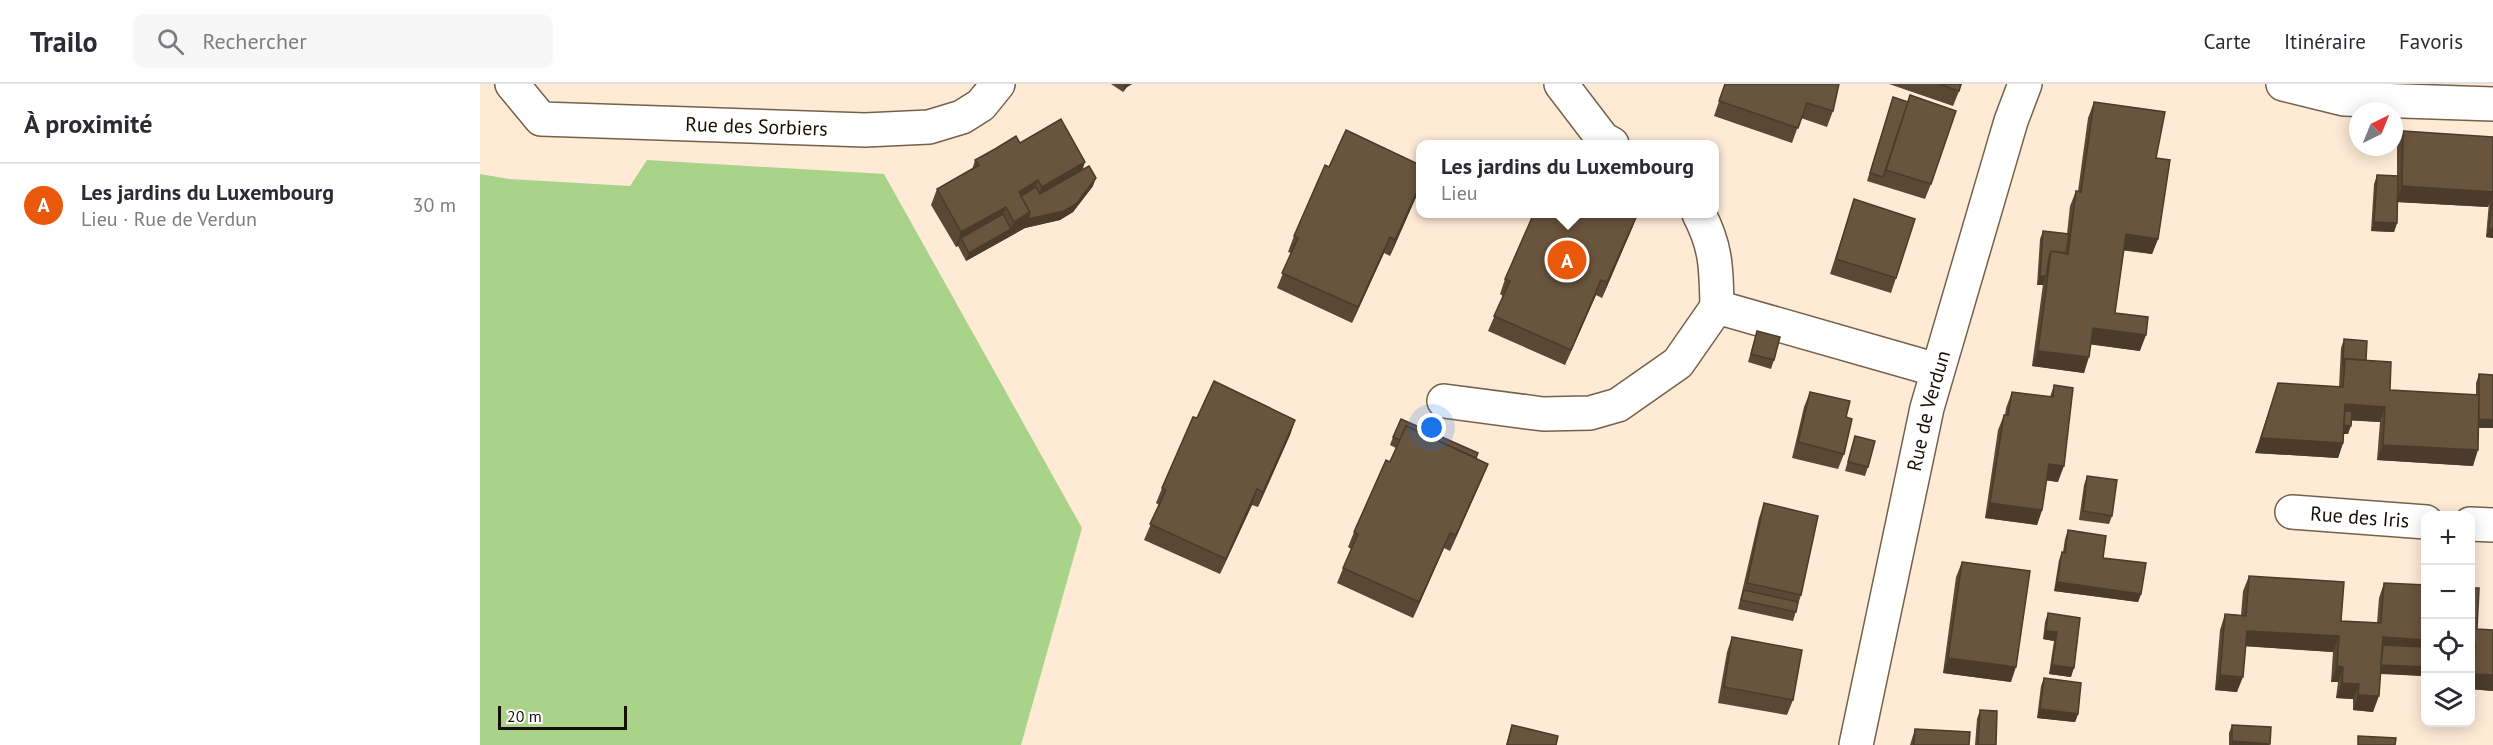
<!DOCTYPE html>
<html lang="fr">
<meta charset="utf-8">
<style>
:root{--surface:#fff;--page:#f7f7f7;--text:#2b2b33;--muted:#7c7c81;--line:#e1e1e2;--accent:#ea580c}
body{margin:0;font-family:"PT Sans",sans-serif;background:var(--page);color:var(--text)}
.controls{position:absolute;right:18px;bottom:18px;display:grid;overflow:hidden;border-radius:12px;box-shadow:0 3px 15px #0003}
.controls button{width:54px;height:54px;display:grid;place-items:center;padding:0;border:0;border-bottom:2px solid var(--line);background:var(--surface);color:var(--text);font:30px sans-serif}
.compass{position:absolute;left:1869px;top:18px;width:54px;height:54px;border-radius:50%;background:var(--surface);box-shadow:0 3px 15px #0003;rotate:43deg}
.scale{position:absolute;left:18px;bottom:15px;width:129px;box-sizing:border-box;padding-left:6px;border:3px solid #170f06;border-top:0;font-size:16px;line-height:21px;white-space:nowrap;color:#170f06;-webkit-text-stroke:4px #fff;paint-order:stroke}
.you{position:absolute;left:952px;top:344px;width:21px;height:21px;margin:-15px;border:4px solid #fff;border-radius:50%;background:#1a73e8;box-shadow:0 0 0 9px #1a73e833}
.badge{display:grid;place-items:center;width:39px;height:39px;border-radius:50%;background:var(--accent);color:#fff;font-size:20px;font-weight:700}
.pin{position:absolute;translate:-50% -50%;border:3px solid #fff;box-shadow:0 2px 6px #0006}
.popup{position:absolute;left:936px;top:56px;width:303px;height:78px;box-sizing:border-box;display:grid;place-content:center;border-radius:12px;background:var(--surface);filter:drop-shadow(0 2px 4px #0005);font-size:20px;white-space:nowrap;color:var(--muted)}
.popup b{font-size:22px;color:var(--text)}
.popup::after{content:'';position:absolute;left:50%;top:100%;margin-left:-12px;border:12px solid transparent;border-top-color:var(--surface)}
.list{margin:0;padding:0;list-style:none}
h2{display:flex;justify-content:space-between;align-items:center;height:78px;margin:0;padding:0 24px;font-size:26px}
h2 small{font-size:20px;font-weight:400;color:var(--muted)}
.list li{display:grid;grid-template-columns:39px 1fr auto;gap:18px;align-items:center;box-sizing:border-box;height:84px;padding:0 24px;border-top:2px solid var(--line)}
.list b{display:block;font-size:22px;white-space:nowrap}
.list p{margin:0;font-size:20px;white-space:nowrap;color:var(--muted)}
.list em{font-size:20px;font-style:normal;color:var(--muted)}
.icon{flex:none;width:33px;height:33px;fill:none;stroke:currentColor;stroke-width:2;stroke-linecap:round;stroke-linejoin:round}
.map{position:relative;flex:none;width:2013px;height:661px;overflow:hidden}
header{display:flex;align-items:center;gap:36px;box-sizing:border-box;height:84px;padding:0 30px;background:var(--surface);border-bottom:2px solid var(--line)}
header strong{font-size:28px}
nav{display:flex;gap:33px;margin-inline-start:auto;font-size:21px}
.search{width:420px;height:54px;background:var(--page);display:flex;align-items:center;gap:15px;box-sizing:border-box;padding:0 21px;border-radius:12px;color:var(--muted);font-size:22px}
main{display:flex}
aside{flex:1;background:var(--surface)}
.map>svg:first-child{display:block}
.green{fill:#a9d388}
.lines{fill:none;stroke-linecap:round;stroke-linejoin:round}
.minor-casing{stroke:#756149;stroke-width:36}
.minor{stroke:#fff;stroke-width:33}
.wall{fill:#5a4834}
.shaded-wall{fill:#4a3b2b}
.building{fill:#69543d;stroke:#4a3b2b;stroke-width:1.5}
.labels{text-anchor:middle;dominant-baseline:central;stroke-width:6;stroke-linejoin:round;paint-order:stroke}
.street-label{font-size:20px;fill:#170f06;stroke:#fff}
</style>
<header>
<strong>Trailo</strong>
<div class="search"><svg class="icon" aria-label="search" viewBox="0 0 24 24"><circle cx="10" cy="10" r="6"/><path d="M15 15l6 6"/></svg>Rechercher</div>
<nav><a>Carte</a><a>Itinéraire</a><a>Favoris</a></nav>
</header>
<main>
<aside>
<h2>À proximité<small></small></h2>
<ul class="list">
<li><span class="badge">A</span><div><b>Les jardins du Luxembourg</b><p>Lieu · Rue de Verdun</p></div><em>30 m</em></li>
</ul>
</aside>
<div class="map">
<svg width="2013" height="661" viewBox="0 0 2013 661">
<rect width="100%" height="100%" fill="#feead5"/>
<polygon class="green" points="167,76 404,90 602,444 541,661 0,661 0,90 29,95 150,102"/>
<g class="lines">
<defs>
<g id="minor">
<path id="s1" d="M32 0 61 35 385 46 449 43 482 33 501 21 518 0"/>
<polyline points="1081,0 1123,55 1132,60"/>
<polyline points="1803,0 1864,15 2013,20"/>
<path d="M1219 130C1237 165 1236 185 1237 223"/>
<polyline points="964,317 1063,330 1110,329 1138,321 1198,279 1237,223 1457,286"/>
<path id="s2" d="M1812 428 1946 438"/>
<polyline points="1990,440 2013,441"/>
<path id="s3" d="M1376 661 1447 324 1531 37 1545 0"/>
</g>
</defs>
<use href="#minor" class="minor-casing"/>
<use href="#minor" class="minor"/>
</g>
<g class="wall">
<polygon points="631,0 652,0 647,3 643,8"/>
<polygon points="1245,0 1359,0 1353,27 1347,43 1321,34 1312,59 1234,32"/>
<polygon points="1409,0 1482,0 1473,22"/>
<polygon points="1413,13 1451,100 1445,115 1387,97"/>
<polygon points="1614,18 1676,74 1678,155 1672,170 1644,166 1635,229 1660,267 1611,260 1604,289 1552,282 1563,200 1557,201 1560,155 1563,147 1587,150 1590,122 1596,107 1598,107 1608,34"/>
<polygon points="1923,47 2013,53 2013,154 2006,153 2009,118 2008,123 1918,118 1917,139 1914,148 1891,147 1894,100 1897,91 1917,92 1917,63"/>
<polygon points="540,59 602,86 613,102 593,128 580,136 545,144 486,177 478,162 476,163 451,121 457,105 492,86 495,76"/>
<polygon points="940,81 940,104 910,172 904,169 872,239 797,204 811,169 808,168 814,152 849,83"/>
<polygon points="1374,115 1416,194 1411,209 1350,190"/>
<polygon points="1153,142 1122,214 1116,211 1085,281 1008,247 1023,212 1020,210 1025,195"/>
<polygon points="1277,247 1294,276 1291,285 1268,278"/>
<polygon points="1864,255 1886,276 1910,306 1996,311 1996,299 1999,290 2013,291 2013,344 1999,344 1993,382 1897,376 1900,338 1871,336 1868,350 1864,350 1863,359 1858,374 1775,369 1798,299 1859,303 1861,264"/>
<polygon points="1574,301 1578,398 1566,396 1562,426 1557,441 1505,434 1518,346 1524,331 1525,331 1526,324 1532,308 1570,313"/>
<polygon points="1330,308 1366,333 1364,370 1358,385 1312,374 1324,323"/>
<polygon points="717,334 815,336 810,351 778,423 772,421 740,490 664,456 679,421 676,419 682,404"/>
<polygon points="1375,352 1388,383 1385,392 1365,387"/>
<polygon points="913,353 996,374 1008,380 1002,395 970,467 964,464 933,534 857,499 871,465 868,463 874,448 916,364 910,361"/>
<polygon points="1607,392 1632,432 1629,440 1599,436 1604,401"/>
<polygon points="1284,419 1321,511 1313,537 1258,525 1279,434"/>
<polygon points="1588,446 1623,474 1661,510 1658,518 1574,507 1579,476 1582,468 1583,468 1585,455"/>
<polygon points="1482,478 1531,598 1463,589 1476,493"/>
<polygon points="1769,492 1861,537 1897,539 1899,514 1904,499 1946,501 1946,586 1943,592 1900,590 1893,628 1873,626 1873,615 1856,614 1858,598 1851,598 1853,568 1766,562 1757,608 1735,606 1740,546 1745,530 1761,531 1763,507"/>
<polygon points="1990,504 1997,545 2013,607 1990,605"/>
<polygon points="1568,529 1600,534 1591,593 1569,590 1574,557 1563,555 1565,538"/>
<polygon points="1252,553 1313,616 1307,631 1238,619 1247,568"/>
<polygon points="1564,594 1598,630 1595,638 1557,634 1561,602"/>
<polygon points="1500,626 1516,661 1495,661 1497,635"/>
<polygon points="1032,641 1076,661 1026,661"/>
<polygon points="1752,641 1789,661 1749,661 1749,649"/>
<polygon points="1435,645 1489,661 1430,661"/>
</g>
<g class="shaded-wall">
<polygon points="645,0 652,0 647,3 643,8"/>
<polygon points="605,78 600,94 556,118 562,103"/>
<polygon points="616,94 613,102 593,128 580,136 545,144 486,177 489,169 531,145 534,138"/>
<polygon points="558,96 552,112 539,120 539,108"/>
<polygon points="940,101 940,104 910,172 915,156"/>
<polygon points="1922,102 2013,108 2008,123 1916,118"/>
<polygon points="526,123 520,139 481,154 478,162 476,163 481,148"/>
<polygon points="1158,129 1153,142 1122,214 1127,198"/>
<polygon points="1894,138 1917,139 1914,148 1891,147"/>
<polygon points="2009,145 2013,145 2013,154 2006,153"/>
<polygon points="1646,150 1678,155 1672,170 1640,166"/>
<polygon points="910,153 904,169 872,239 878,223"/>
<polygon points="1560,192 1566,192 1563,201 1557,201"/>
<polygon points="1121,196 1116,211 1085,281 1091,266"/>
<polygon points="1613,244 1666,251 1660,267 1607,260"/>
<polygon points="1558,267 1609,273 1604,289 1552,282"/>
<polygon points="1865,320 1905,323 1900,338 1862,336"/>
<polygon points="1998,335 2013,336 2013,344 1995,343"/>
<polygon points="815,336 810,351 778,423 783,408"/>
<polygon points="1862,341 1871,342 1868,350 1859,350"/>
<polygon points="1781,354 1863,359 1858,374 1775,369"/>
<polygon points="1903,361 1998,366 1993,382 1897,376"/>
<polygon points="1008,380 1002,395 970,467 976,451"/>
<polygon points="1569,380 1584,382 1578,398 1563,396"/>
<polygon points="777,405 772,421 740,490 746,475"/>
<polygon points="1510,419 1562,426 1557,441 1505,434"/>
<polygon points="970,449 964,464 933,534 939,518"/>
<polygon points="1577,498 1661,510 1658,518 1574,507"/>
<polygon points="1566,547 1577,548 1574,557 1563,555"/>
<polygon points="1767,547 1859,552 1853,568 1761,562"/>
<polygon points="1903,553 1946,556 1946,572 1900,569"/>
<polygon points="1990,559 1995,559 1990,572"/>
<polygon points="1468,574 1536,583 1531,598 1463,589"/>
<polygon points="1572,581 1594,584 1591,593 1569,590"/>
<polygon points="1899,581 1946,583 1946,586 1943,592 1896,589"/>
<polygon points="1857,582 1863,583 1858,598 1851,598"/>
<polygon points="1994,590 2013,591 2013,607 1990,605 1990,599"/>
<polygon points="1740,591 1763,593 1757,608 1735,606"/>
<polygon points="1862,599 1879,600 1873,615 1856,614"/>
<polygon points="1878,611 1899,612 1893,628 1873,626"/>
<polygon points="1560,625 1598,630 1595,638 1557,634"/>
<polygon points="1752,657 1790,660 1789,661 1750,661"/>
</g>
<g class="building">
<polygon points="1245,0 1359,0 1353,27 1327,19 1318,44 1239,17"/>
<polygon points="1459,0 1481,0 1479,7"/>
<polygon points="1430,11 1476,27 1451,100 1406,86"/>
<polygon points="1413,13 1428,18 1403,93 1390,89"/>
<polygon points="1614,18 1685,28 1676,74 1690,76 1678,155 1646,150 1635,229 1668,233 1666,251 1613,244 1609,273 1558,267 1571,167 1588,170 1596,107 1601,108"/>
<polygon points="581,35 605,78 562,103 558,96 539,108 550,128 534,138 526,123 481,148 457,105 499,81 495,76 515,65 536,52 540,59"/>
<polygon points="866,46 940,81 940,101 915,156 910,153 878,223 802,189 818,154 814,152 845,81 849,83"/>
<polygon points="1923,47 2013,53 2013,108 1922,102"/>
<polygon points="609,82 616,94 596,120 584,127 548,135 550,128 541,112 556,103 560,110"/>
<polygon points="1897,91 1918,92 1917,139 1894,138"/>
<polygon points="2013,108 2013,145 2009,145"/>
<polygon points="1374,115 1435,135 1416,194 1356,175"/>
<polygon points="1054,129 1158,129 1127,198 1121,196 1091,266 1014,232 1030,197 1025,195"/>
<polygon points="523,130 531,145 489,169 481,154"/>
<polygon points="1563,147 1589,150 1586,169 1571,167 1569,174 1566,192 1560,192"/>
<polygon points="1277,247 1300,253 1294,276 1271,270"/>
<polygon points="1864,255 1887,257 1886,276 1865,275 1863,282"/>
<polygon points="1865,275 1911,278 1910,306 1999,311 1998,366 1903,361 1905,323 1865,320 1863,359 1781,354 1798,299 1863,303"/>
<polygon points="1999,290 2013,291 2013,336 1999,335"/>
<polygon points="734,297 815,336 783,408 777,405 746,475 670,440 686,406 682,404 713,333 717,334"/>
<polygon points="1574,301 1593,304 1584,382 1569,380 1562,426 1510,419 1524,331 1528,331 1532,308 1573,313"/>
<polygon points="1330,308 1370,317 1366,333 1372,335 1364,370 1318,358"/>
<polygon points="1865,327 1872,327 1871,342 1864,341"/>
<polygon points="921,335 998,369 996,374 926,342 920,356 913,353"/>
<polygon points="926,342 1008,380 976,451 970,449 939,518 863,484 878,450 874,448 906,376 910,378"/>
<polygon points="1375,352 1395,357 1388,383 1368,378"/>
<polygon points="1607,392 1637,396 1632,432 1603,427"/>
<polygon points="1284,419 1338,432 1321,511 1267,499"/>
<polygon points="1588,446 1626,452 1623,474 1666,479 1661,510 1577,498 1582,468 1585,469"/>
<polygon points="1482,478 1550,487 1536,583 1468,574"/>
<polygon points="1769,492 1864,498 1861,537 1901,539 1904,499 1946,501 1946,556 1903,553 1899,612 1878,611 1879,600 1862,599 1863,583 1857,582 1859,552 1767,547 1763,593 1740,591 1745,530 1766,532"/>
<polygon points="1990,504 1999,504 1997,545 2013,546 2013,591 1994,590 1995,559 1990,559"/>
<polygon points="1264,506 1318,518 1316,528 1261,516"/>
<polygon points="1568,529 1600,534 1594,584 1572,581 1577,548 1566,547"/>
<polygon points="1252,553 1322,566 1313,616 1244,603"/>
<polygon points="1903,561 1946,563 1946,583 1901,581"/>
<polygon points="1564,594 1601,599 1598,630 1560,625"/>
<polygon points="1500,626 1517,627 1516,661 1498,661"/>
<polygon points="1032,641 1078,652 1076,661 1027,661"/>
<polygon points="1752,641 1791,643 1790,660 1752,657"/>
<polygon points="1435,645 1490,648 1489,661 1434,661"/>
<polygon points="1878,652 1916,654 1915,661 1878,661"/>
</g>
<g class="labels">
<g class="street-label">
<text stroke="none"><textPath href="#s1" startOffset="261">Rue des Sorbiers</textPath></text>
<text stroke="none"><textPath href="#s3" startOffset="342">Rue de Verdun</textPath></text>
<text stroke="none"><textPath href="#s2" startOffset="68">Rue des Iris</textPath></text>
</g>
</g>
</svg>
<div class="controls">
<button>+</button>
<button>−</button>
<button><svg class="icon" aria-label="locate" viewBox="0 0 24 24"><circle cx="12" cy="12" r="6"/><path d="M12 2v4M12 18v4M2 12h4M18 12h4"/></svg></button>
<button><svg class="icon" aria-label="layers" viewBox="0 0 24 24"><path d="M12 4l9 5-9 5-9-5zM3 14l9 5 9-5"/></svg></button>
</div>
<svg class="compass" viewBox="-18 -18 36 36"><path d="M0-13l5 13h-10z" fill="#e53935"/><path d="M0 13l5-13h-10z" fill="#7c7c81"/></svg>
<div class="scale">20 m</div>
<div class="you"></div>
<div class="pin badge" style="left:1087px;top:176px">A</div>
<div class="popup"><b>Les jardins du Luxembourg</b>Lieu</div>
</div>
</main>
